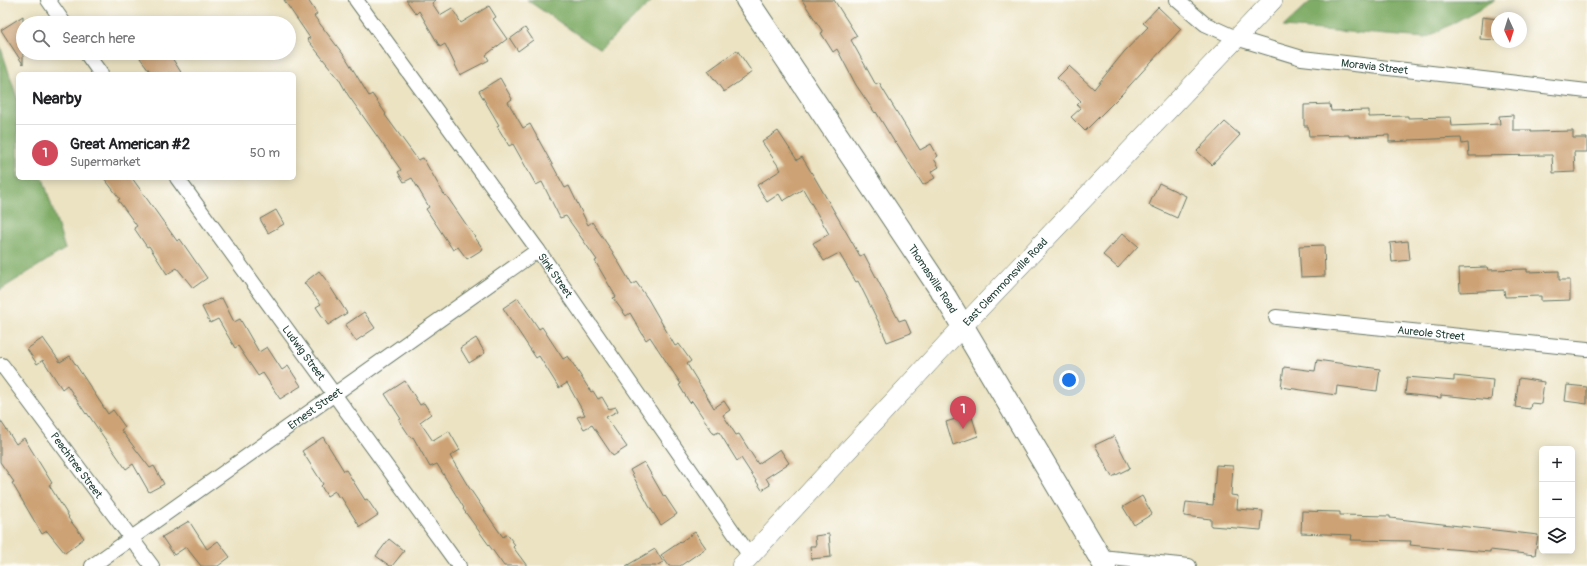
<!DOCTYPE html>
<meta charset="utf-8">
<style>
:root{--surface:#fff;--page:#f6f6f6;--text:#202124;--muted:#757577;--line:#e0e0e0;--accent:#d1495b}
body{margin:0;font-family:Pangolin,sans-serif;background:var(--page);color:var(--text)}
.controls{position:absolute;right:12px;bottom:12px;display:grid;overflow:hidden;border-radius:6px;box-shadow:0 2px 10px #0003}
.controls button{width:36px;height:36px;display:grid;place-items:center;padding:0;border:0;border-bottom:1px solid var(--line);background:var(--surface);color:var(--text);font:20px sans-serif}
.compass{position:absolute;left:1491px;top:12px;width:36px;height:36px;border-radius:50%;background:var(--surface);box-shadow:0 2px 10px #0003;rotate:176deg}
.you{position:absolute;left:1069px;top:380px;width:14px;height:14px;margin:-10px;border:3px solid #fff;border-radius:50%;background:#1a73e8;box-shadow:0 0 0 6px #1a73e833}
.badge{display:grid;place-items:center;width:26px;height:26px;border-radius:50%;background:var(--accent);color:#fff;font-size:13px;font-weight:700}
.pin{position:absolute;translate:-50% -33px;filter:drop-shadow(0 1px 2px #0008)}
.pin::after{content:'';position:absolute;top:21px;width:14px;height:12px;background:inherit;clip-path:polygon(0 0,100% 0,50% 100%)}
.list{margin:0;padding:0;list-style:none}
h2{display:flex;justify-content:space-between;align-items:center;height:52px;margin:0;padding:0 16px;font-size:17px}
h2 small{font-size:13px;font-weight:400;color:var(--muted)}
.list li{display:grid;grid-template-columns:26px 1fr auto;gap:12px;align-items:center;box-sizing:border-box;height:56px;padding:0 16px;border-top:1px solid var(--line)}
.list b{display:block;font-size:15px;white-space:nowrap}
.list p{margin:0;font-size:13px;white-space:nowrap;color:var(--muted)}
.list em{font-size:13px;font-style:normal;color:var(--muted)}
.icon{flex:none;width:22px;height:22px;fill:none;stroke:currentColor;stroke-width:2;stroke-linecap:round;stroke-linejoin:round}
.map{position:relative;flex:none;width:1587px;height:566px;overflow:hidden}
.search{position:absolute;background:var(--surface);box-shadow:0 2px 10px #0003;left:16px;top:16px;width:280px;height:44px;display:flex;align-items:center;gap:10px;box-sizing:border-box;padding:0 14px;border-radius:22px;color:var(--muted);font-size:15px}
.panel{position:absolute;background:var(--surface);box-shadow:0 2px 10px #0003;left:16px;top:72px;width:280px;height:108px;border-radius:6px}
.map>svg:first-child{display:block}
.forest{fill:#7fac66;stroke:#4f744d}
.building{fill:#cda376}
.lines{fill:none;stroke-linecap:round;stroke-linejoin:round}
.minor-casing{stroke:#677766;stroke-width:16}
.secondary-casing{stroke:#677766;stroke-width:20}
.primary-casing{stroke:#677766;stroke-width:24}
.minor{stroke:#fff;stroke-width:14}
.secondary{stroke:#fff;stroke-width:19}
.primary{stroke:#fff;stroke-width:22}
.labels{text-anchor:middle;dominant-baseline:central;stroke-width:3;stroke-linejoin:round;paint-order:stroke}
.street-label{font-size:11px;fill:#1f3d34;stroke:#fdfcf7}
</style>
<div class="map">
<svg width="1587" height="566" viewBox="0 0 1587 566">
<rect width="100%" height="100%" fill="#fdfcf7"/>
<filter id="ink" filterUnits="userSpaceOnUse"><feTurbulence type="fractalNoise" baseFrequency=".025" numOctaves="2"/><feDisplacementMap in="SourceGraphic" scale="8" xChannelSelector="R" yChannelSelector="G"/><feConvolveMatrix kernelMatrix="1 2 1 2 8 2 1 2 1" color-interpolation-filters="sRGB"/></filter>
<filter id="wash" filterUnits="userSpaceOnUse"><feTurbulence type="fractalNoise" baseFrequency=".012" numOctaves="4" result="noise"/><feDisplacementMap in="SourceGraphic" scale="16" xChannelSelector="R" yChannelSelector="G"/><feGaussianBlur stdDeviation="0.9" result="paint"/><feColorMatrix in="noise" values="0 0 0 0 0 0 0 0 0 0 0 0 0 0 0 0 0 1.4 0 .05"/><feComposite in="paint" operator="in"/></filter>
<g filter="url(#wash)">
<rect width="100%" height="100%" fill="#ece3c3"/>
<g class="forest">
<polygon points="527,0 653,0 600,50"/>
<polygon points="1312,0 1495,0 1426,38 1283,27"/>
<polygon points="0,45 18,101 18,178 43,178 65,249 0,290"/>
</g>
<g id="blocks">
<g class="building">
<polygon points="284,0 308,0 317,14 314,16 346,58 369,96 372,94 386,114 385,115 418,160 423,158 445,196 446,195 483,249 467,259 458,247 453,250 426,209 429,207 412,178 404,182 398,172 401,170 348,95 339,79 307,39 310,38"/>
<polygon points="406,0 436,0 432,3 440,15 452,8 461,23 489,6 496,17 493,19 507,39 486,55 489,60 460,75 445,44 440,47 419,11 416,14"/>
<polygon points="802,0 834,0 857,36 851,40 876,85 879,83 920,150 931,144 938,156 934,159 939,167 931,172 935,178 923,185 896,142 895,143 876,112 875,113 856,85 837,49 833,52 821,33 823,32"/>
<polygon points="1158,7 1181,29 1121,95 1085,131 1071,117 1081,108 1077,105 1081,101 1057,78 1069,66 1094,89 1124,52 1148,27 1143,23"/>
<polygon points="23,16 23,64 1,30"/>
<polygon points="1482,17 1497,19 1497,40 1480,39"/>
<polygon points="525,28 533,40 518,51 510,39"/>
<polygon points="737,50 752,72 724,92 708,71"/>
<polygon points="147,53 169,53 182,74 152,74 140,58"/>
<polygon points="500,78 512,99 508,102 523,128 530,124 565,188 569,186 588,225 592,222 612,251 632,285 636,282 648,299 675,346 679,344 691,361 687,364 714,408 724,401 730,410 723,415 736,435 739,434 758,464 780,449 789,463 766,478 770,485 762,490 741,458 737,461 719,432 714,434 692,401 690,403 679,385 681,384 650,337 646,340 630,313 626,316 613,298 616,297 595,261 597,260 566,216 560,218 542,182 536,185 513,144 509,146 497,126 499,125 479,91"/>
<polygon points="1330,104 1331,111 1369,110 1369,117 1408,116 1408,118 1451,117 1452,126 1500,124 1499,116 1513,115 1513,130 1531,130 1531,132 1573,131 1573,138 1587,138 1587,152 1574,152 1575,172 1553,173 1552,155 1469,156 1468,143 1462,144 1461,138 1409,140 1409,141 1389,142 1389,135 1349,137 1349,135 1309,136 1308,126 1304,126 1304,105"/>
<polygon points="1225,122 1240,135 1212,165 1197,151"/>
<polygon points="778,131 797,160 802,157 816,180 860,256 864,254 899,321 905,319 911,333 887,342 879,323 858,281 856,282 839,253 824,261 813,243 829,234 803,189 783,201 779,194 767,202 757,185 781,170 762,142"/>
<polygon points="104,178 132,178 177,241 180,239 207,278 193,288 177,268 167,274 149,246 147,247 134,228 137,226 118,200 120,199"/>
<polygon points="1159,183 1186,196 1177,218 1149,205"/>
<polygon points="276,210 284,224 268,233 260,219"/>
<polygon points="1123,233 1138,246 1118,268 1103,255"/>
<polygon points="1408,241 1410,260 1392,262 1390,243"/>
<polygon points="1324,245 1325,276 1301,277 1299,246"/>
<polygon points="1487,267 1488,270 1527,269 1527,272 1559,271 1559,280 1570,280 1570,300 1541,301 1541,296 1505,297 1504,290 1460,292 1459,268"/>
<polygon points="319,271 330,285 329,285 347,313 328,325 316,307 321,304 304,283"/>
<polygon points="222,298 234,322 240,319 259,352 267,347 282,370 288,366 301,386 280,399 263,373 258,376 238,346 235,348 218,319 210,323 202,307"/>
<polygon points="518,298 539,329 542,327 563,359 568,356 591,392 593,391 598,399 602,397 609,409 616,407 618,411 606,417 627,447 613,456 592,425 584,429 577,417 585,415 567,383 559,388 539,356 536,358 503,308"/>
<polygon points="364,312 375,328 356,341 345,325"/>
<polygon points="43,338 60,362 70,356 108,414 113,410 125,427 121,430 150,468 154,466 164,484 149,492 133,464 126,469 87,413 86,414 67,385 62,389 43,360 37,364 27,349"/>
<polygon points="476,338 485,353 469,363 460,348"/>
<polygon points="1317,360 1380,369 1377,391 1337,386 1336,395 1281,387 1284,367 1315,371"/>
<polygon points="1454,376 1493,380 1491,400 1441,395 1441,398 1405,394 1407,377 1454,381"/>
<polygon points="1519,378 1544,382 1541,404 1531,403 1530,409 1515,407"/>
<polygon points="405,381 420,405 424,403 431,414 420,422 433,441 449,431 460,450 450,456 468,486 493,523 503,537 507,534 515,545 513,547 527,566 504,566 463,509 464,508 437,464 430,467 413,437 411,438 399,420 401,419 385,394"/>
<polygon points="1567,385 1587,387 1587,404 1565,401"/>
<polygon points="971,414 978,436 953,445 946,422"/>
<polygon points="0,420 16,444 24,438 52,483 49,485 69,517 68,518 84,538 65,553 47,531 42,534 12,483 14,482 0,462"/>
<polygon points="1114,436 1130,468 1112,477 1095,445"/>
<polygon points="323,437 344,471 346,470 365,500 367,499 378,515 360,527 341,497 339,498 335,491 327,496 321,486 323,484 302,451"/>
<polygon points="644,462 664,497 665,496 677,514 661,525 649,506 630,470"/>
<polygon points="1216,465 1233,466 1231,495 1238,496 1237,509 1263,511 1261,530 1211,526 1211,519 1184,516 1186,502 1213,505"/>
<polygon points="1142,496 1152,514 1134,525 1123,507"/>
<polygon points="1302,511 1340,512 1340,515 1390,516 1390,518 1538,535 1535,555 1490,550 1490,552 1439,548 1410,545 1411,541 1351,540 1352,535 1301,533"/>
<polygon points="189,521 207,549 218,541 230,557 218,566 201,566 186,547 174,555 162,537"/>
<polygon points="695,532 706,548 680,566 669,566 661,555"/>
<polygon points="829,534 831,557 811,559 810,546 816,546 815,536"/>
<polygon points="389,539 404,551 392,566 390,566 376,556"/>
<polygon points="655,549 663,562 656,566 626,566"/>
</g>
</g>
</g>
<g filter="url(#ink)">
<use href="#blocks" fill-opacity="0" stroke="#677766" stroke-width="1"/>
<g class="lines">
<defs>
<g id="minor">
<polyline points="48,0 64,23"/>
<path id="s1" d="M356 0 538 250 750 556"/>
<path id="s2" d="M1177 0 1205 24 1236 38 1302 58 1587 91"/>
<polyline points="86,53 101,74"/>
<path id="s3" d="M177 178 459 566"/>
<path id="s4" d="M1276 317 1587 349"/>
<path id="s5" d="M2 365 152 566"/>
<polyline points="1101,557 1189,566"/>
<path id="s6" d="M92 566 538 250"/>
</g>
<g id="secondary">
<path id="s7" d="M741 566 963 326 1273 0"/>
</g>
<g id="primary">
<path id="s8" d="M747 0 946 298 1105 566"/>
</g>
</defs>
<use href="#minor" class="minor-casing"/>
<use href="#secondary" class="secondary-casing"/>
<use href="#primary" class="primary-casing"/>
<use href="#minor" class="minor"/>
<use href="#secondary" class="secondary"/>
<use href="#primary" class="primary"/>
</g>
</g>
<g class="labels">
<g class="street-label">
<text stroke="none"><textPath href="#s2" startOffset="213">Moravia Street</textPath></text>
<text stroke="none"><textPath href="#s1" startOffset="340">Sink Street</textPath></text>
<text stroke="none"><textPath href="#s8" startOffset="335">Thomasville Road</textPath></text>
<text stroke="none"><textPath href="#s7" startOffset="388">East Clemmonsville Road</textPath></text>
<text stroke="none"><textPath href="#s4" startOffset="156">Aureole Street</textPath></text>
<text stroke="none"><textPath href="#s3" startOffset="216">Ludwig Street</textPath></text>
<text stroke="none"><textPath href="#s6" startOffset="273">Ernest Street</textPath></text>
<text stroke="none"><textPath href="#s5" startOffset="125">Peachtree Street</textPath></text>
</g>
</g>
</svg>
<div class="controls">
<button>+</button>
<button>−</button>
<button><svg class="icon" aria-label="layers" viewBox="0 0 24 24"><path d="M12 4l9 5-9 5-9-5zM3 14l9 5 9-5"/></svg></button>
</div>
<svg class="compass" viewBox="-18 -18 36 36"><path d="M0-13l5 13h-10z" fill="#e53935"/><path d="M0 13l5-13h-10z" fill="#757577"/></svg>
<div class="you"></div>
<div class="pin badge" style="left:963px;top:429px">1</div>
<div class="search"><svg class="icon" aria-label="search" viewBox="0 0 24 24"><circle cx="10" cy="10" r="6"/><path d="M15 15l6 6"/></svg>Search here</div>
<section class="panel">
<h2>Nearby<small></small></h2>
<ul class="list">
<li><span class="badge">1</span><div><b>Great American #2</b><p>Supermarket</p></div><em>50 m</em></li>
</ul>
</section>
</div>
